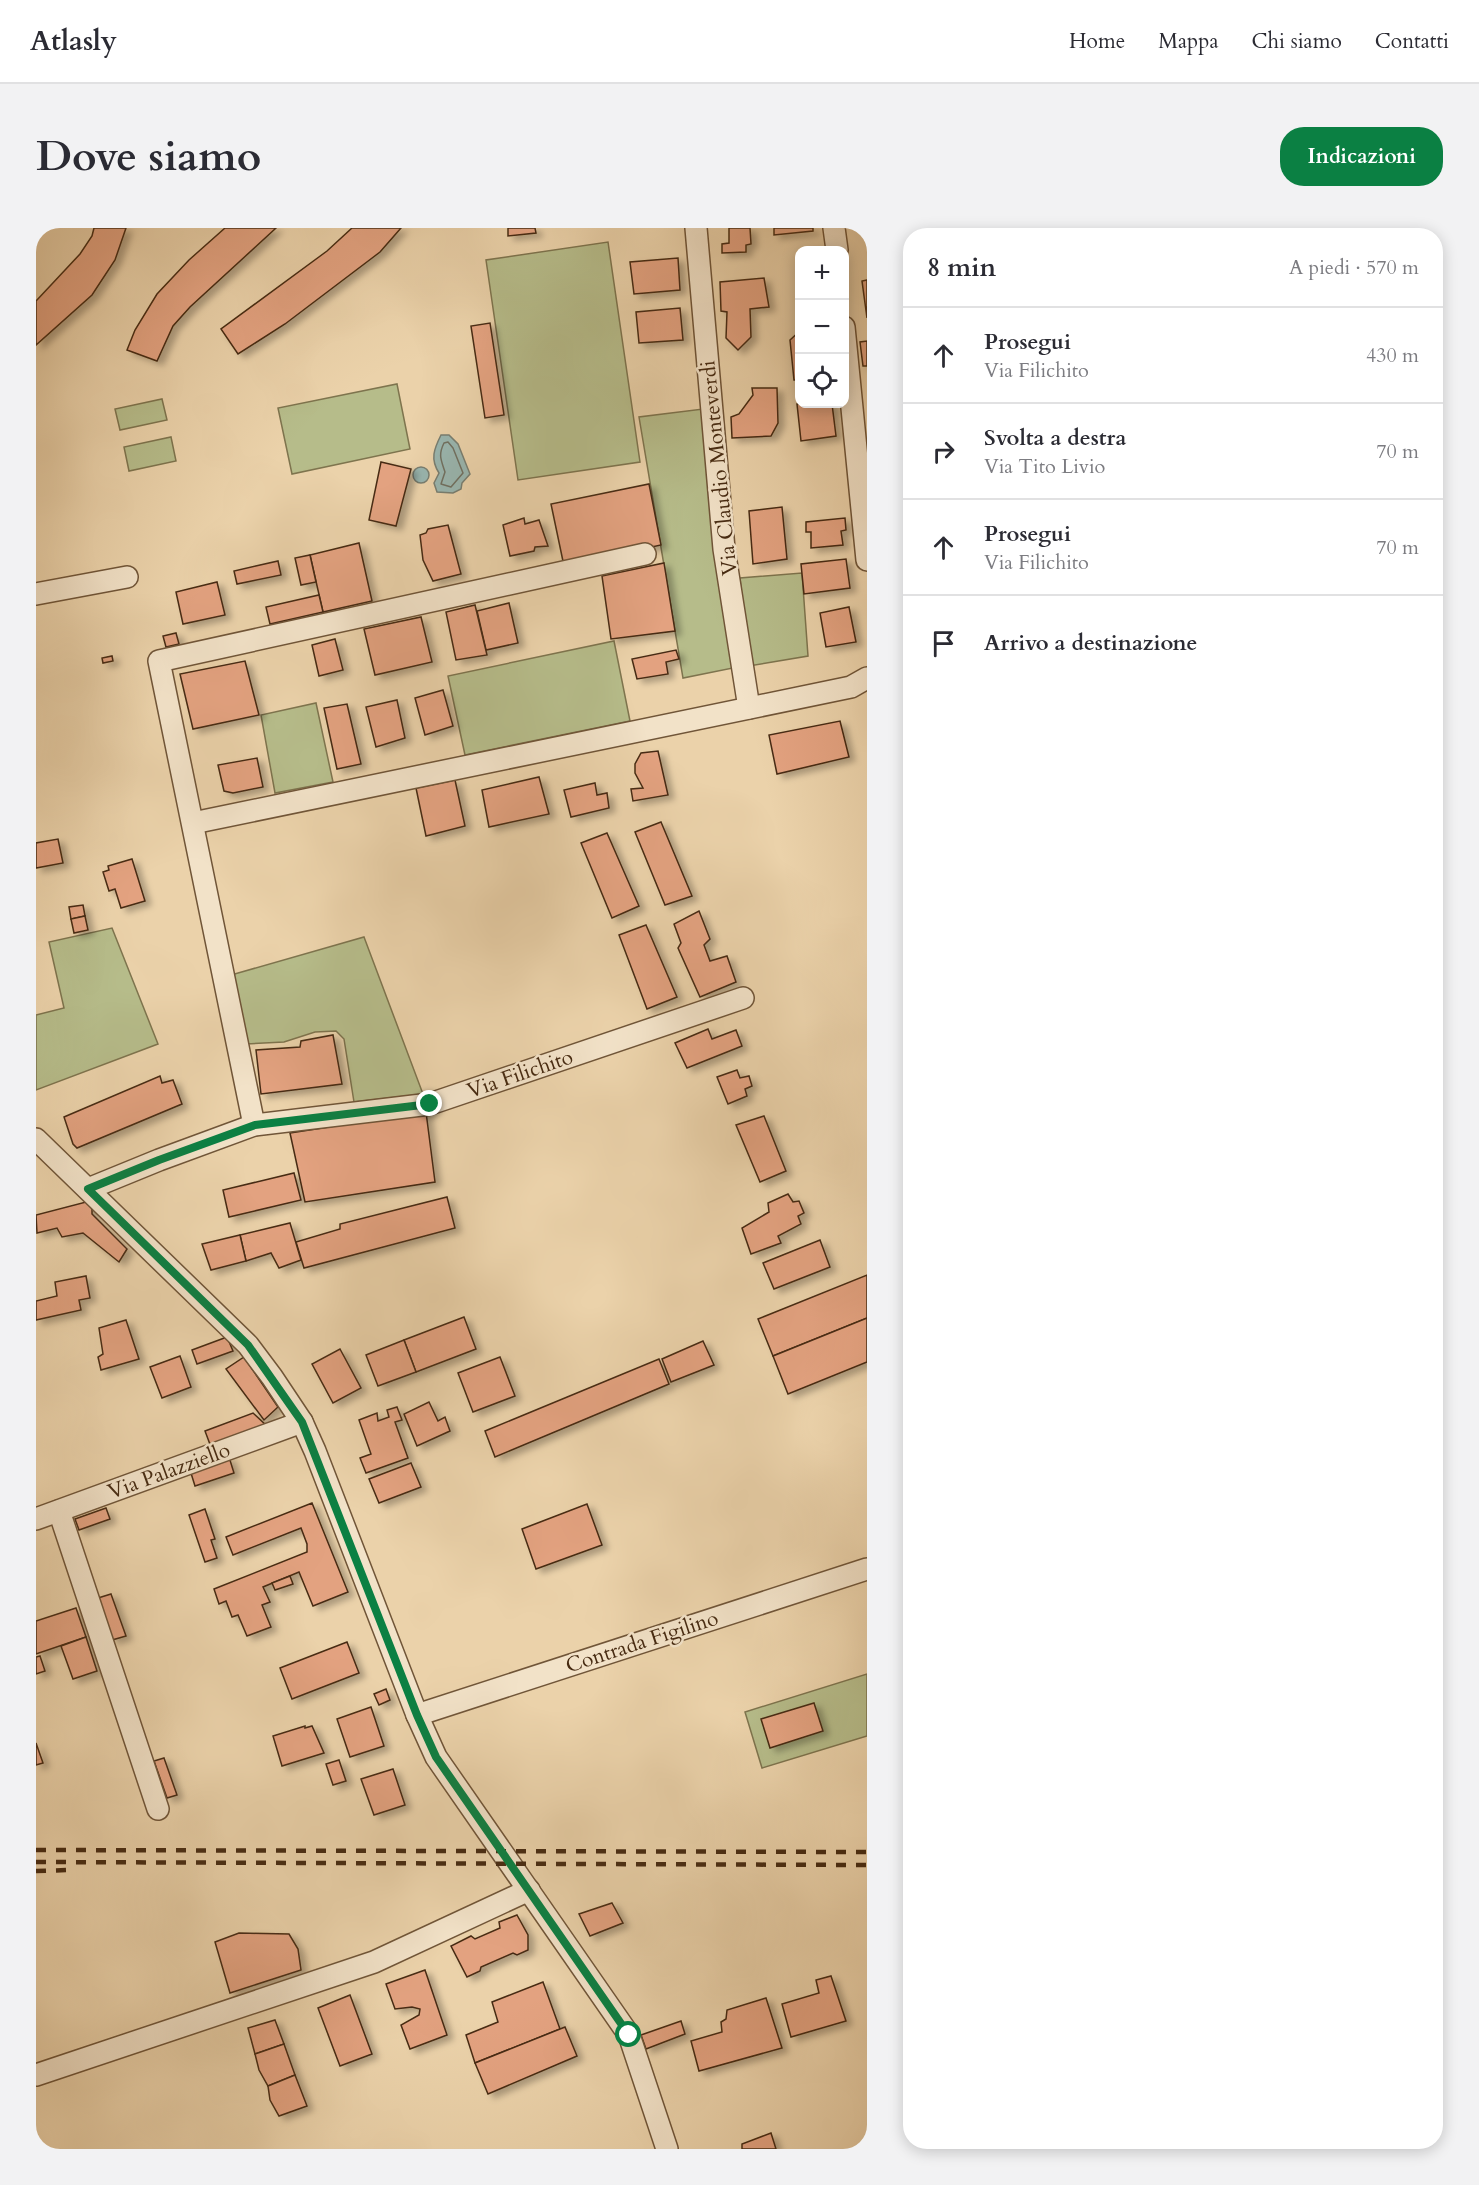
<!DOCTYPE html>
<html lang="it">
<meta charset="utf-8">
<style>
:root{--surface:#fff;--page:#f2f2f3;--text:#2b2b33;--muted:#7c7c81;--line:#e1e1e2;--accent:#0b8043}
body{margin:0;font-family:Cardo,serif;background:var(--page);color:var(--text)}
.controls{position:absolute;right:18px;top:18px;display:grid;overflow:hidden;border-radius:12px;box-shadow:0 3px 15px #0003}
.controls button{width:54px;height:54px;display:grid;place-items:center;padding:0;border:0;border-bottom:2px solid var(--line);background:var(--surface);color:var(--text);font:30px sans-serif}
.stop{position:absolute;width:18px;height:18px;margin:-14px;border:4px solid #0b8043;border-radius:50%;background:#fff}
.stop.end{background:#0b8043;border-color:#fff;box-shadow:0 2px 6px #0008}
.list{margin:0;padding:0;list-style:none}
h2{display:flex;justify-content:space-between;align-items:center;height:78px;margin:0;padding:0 24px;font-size:26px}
h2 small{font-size:20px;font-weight:400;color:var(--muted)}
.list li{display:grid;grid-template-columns:39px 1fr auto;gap:18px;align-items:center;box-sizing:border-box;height:96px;padding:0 24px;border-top:2px solid var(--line)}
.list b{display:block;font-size:22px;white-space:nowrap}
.list p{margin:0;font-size:20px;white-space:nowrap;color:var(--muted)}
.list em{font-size:20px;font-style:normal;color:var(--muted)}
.icon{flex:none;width:33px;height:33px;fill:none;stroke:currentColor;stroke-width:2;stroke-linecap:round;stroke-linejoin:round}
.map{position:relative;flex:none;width:831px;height:1921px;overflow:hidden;border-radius:24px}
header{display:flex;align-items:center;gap:36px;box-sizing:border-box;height:84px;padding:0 30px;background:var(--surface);border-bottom:2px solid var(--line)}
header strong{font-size:28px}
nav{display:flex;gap:33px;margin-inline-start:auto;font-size:21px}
.intro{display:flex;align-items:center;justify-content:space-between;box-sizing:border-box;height:144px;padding:0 36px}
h1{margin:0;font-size:42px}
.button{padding:15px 27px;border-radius:24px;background:var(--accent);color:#fff;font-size:21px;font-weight:700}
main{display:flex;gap:36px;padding:0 36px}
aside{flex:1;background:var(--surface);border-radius:24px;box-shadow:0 3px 15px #0003}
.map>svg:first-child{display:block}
.green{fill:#b6bc8a;stroke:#7e744e;stroke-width:1.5}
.water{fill:#99b6b0;stroke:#787e71;stroke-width:1.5}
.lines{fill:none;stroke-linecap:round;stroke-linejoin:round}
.shore{stroke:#707061;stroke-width:1.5}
.building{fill:#e3a280;stroke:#472b12;stroke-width:1.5;filter:url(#shadow)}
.minor-casing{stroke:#705538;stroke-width:24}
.minor{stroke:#f2e2c8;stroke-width:21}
.rail{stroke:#472b12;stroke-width:4.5;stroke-dasharray:10 10;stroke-linecap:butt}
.route{stroke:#0b8043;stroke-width:8}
.labels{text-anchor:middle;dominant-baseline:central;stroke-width:5;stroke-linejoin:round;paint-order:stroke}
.street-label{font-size:21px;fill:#472b12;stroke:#f2e2c8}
</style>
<header>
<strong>Atlasly</strong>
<nav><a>Home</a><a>Mappa</a><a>Chi siamo</a><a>Contatti</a></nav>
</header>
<div class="intro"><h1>Dove siamo</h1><a class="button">Indicazioni</a></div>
<main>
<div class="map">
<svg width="831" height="1921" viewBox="0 0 831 1921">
<defs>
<filter id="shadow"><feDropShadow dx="6" dy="4" stdDeviation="3" flood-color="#0004"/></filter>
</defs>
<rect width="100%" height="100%" fill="#ebd2aa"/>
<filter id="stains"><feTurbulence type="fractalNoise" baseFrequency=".00333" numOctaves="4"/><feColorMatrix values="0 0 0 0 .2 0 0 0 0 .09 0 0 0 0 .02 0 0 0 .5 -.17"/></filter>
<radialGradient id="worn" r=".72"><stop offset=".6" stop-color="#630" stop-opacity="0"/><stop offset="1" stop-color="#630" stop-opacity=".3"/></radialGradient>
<g class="green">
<polygon points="572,14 604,234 482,252 450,32"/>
<polygon points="361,156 374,221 256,246 242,180"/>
<polygon points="126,171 131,192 84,202 79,181"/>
<polygon points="667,181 702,439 647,450 603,189"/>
<polygon points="135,209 140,233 93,243 88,219"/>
<polygon points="766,345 772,428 713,438 704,350"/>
<polygon points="578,413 594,493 429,527 412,448"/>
<polygon points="280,475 297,554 239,565 225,487"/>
<polygon points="76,700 122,816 0,862 0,787 28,780 13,714"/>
<polygon points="328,709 387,866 318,874 308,811 300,803 279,804 248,814 210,816 195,747"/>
<polygon points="831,1446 831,1508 726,1540 709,1484"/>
</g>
<g class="water">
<path d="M405 207H413L422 216 434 246 426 255 425 261 417 265 401 264 398 255 403 245C394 231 398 221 405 207Z"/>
<circle cx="385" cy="247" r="8"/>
</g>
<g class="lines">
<path class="shore" d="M412 214 417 220 427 245 415 259 405 256 409 244C405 232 402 227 408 215Z"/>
</g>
<g class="building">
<polygon points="58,0 90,0 79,32 56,67 0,117 0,73 44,26 56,8"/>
<polygon points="189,0 240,0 154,79 137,98 121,133 91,122 99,102 121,66 153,32"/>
<polygon points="316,0 365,0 344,24 249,96 202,126 185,101 291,23"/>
<polygon points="472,0 499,0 500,5 472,8"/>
<polygon points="693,0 714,0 715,16 710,17 710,24 686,25 686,16 693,15"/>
<polygon points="738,0 777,0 777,3 738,7"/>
<polygon points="642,30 644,62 598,66 594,34"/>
<polygon points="728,50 733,79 714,81 715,109 702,122 690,110 691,84 685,83 684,54"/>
<polygon points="831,52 831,90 826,53"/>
<polygon points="644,80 647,112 603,115 600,84"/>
<polygon points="454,95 468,187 449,190 435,98"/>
<polygon points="764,103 764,152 758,152 754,112"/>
<polygon points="831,113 831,138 827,138 824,114"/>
<polygon points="716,160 741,160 742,195 735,208 696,210 695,189 703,186 717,167"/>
<polygon points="761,176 796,176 800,208 765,213"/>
<polygon points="345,234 375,241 360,298 333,292"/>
<polygon points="613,256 625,317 528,338 515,276"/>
<polygon points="746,279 751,331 717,336 713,283"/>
<polygon points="488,290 489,296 503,292 512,318 499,319 498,323 474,328 467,297"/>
<polygon points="809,290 810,302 805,303 807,317 775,320 775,304 770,304 770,294"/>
<polygon points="412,297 425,346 397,353 387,332 384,307 390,305 392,301"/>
<polygon points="323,315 336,373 287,384 274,327"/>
<polygon points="274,327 280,354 265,357 259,330"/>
<polygon points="810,331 814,360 768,366 765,336"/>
<polygon points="242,333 245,347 201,356 198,343"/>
<polygon points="628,335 639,403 575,411 566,348"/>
<polygon points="181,354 189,387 147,396 140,364"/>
<polygon points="283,367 287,384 234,396 230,379"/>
<polygon points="473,375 482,415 450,422 441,383"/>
<polygon points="439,377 451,427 420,432 410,384"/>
<polygon points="813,379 820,414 790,419 784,385"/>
<polygon points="385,389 396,434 339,447 328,401"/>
<polygon points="140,405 143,416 130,419 127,408"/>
<polygon points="299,411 307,442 283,448 276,417"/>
<polygon points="640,422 643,431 630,434 632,446 601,451 596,431"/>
<polygon points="76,428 77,433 67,435 66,430"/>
<polygon points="209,433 223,487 157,501 144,446"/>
<polygon points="407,462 417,498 389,507 379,470"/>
<polygon points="361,472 369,510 340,519 330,479"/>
<polygon points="311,476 325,536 301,541 288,480"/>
<polygon points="804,493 813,529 741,546 733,507"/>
<polygon points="622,523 632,567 597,573 595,561 607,560 599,545 599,536 605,525"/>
<polygon points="221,530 227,559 197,565 188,563 182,537"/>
<polygon points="503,549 513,586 453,599 446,562"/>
<polygon points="419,552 429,598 390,608 380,560"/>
<polygon points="559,555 561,567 571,565 573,580 535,589 528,562"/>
<polygon points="625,594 656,668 629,677 599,604"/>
<polygon points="571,605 603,678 576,690 545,615"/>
<polygon points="22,611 27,635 0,640 0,615"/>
<polygon points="96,631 109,673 85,680 79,661 73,663 67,644 73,642 72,638"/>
<polygon points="47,677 49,688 35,691 33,679"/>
<polygon points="663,683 674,711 668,717 674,733 691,728 700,754 664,769 642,720 645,715 638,696"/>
<polygon points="49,688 52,702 38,705 35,691"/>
<polygon points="610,697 641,769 611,781 583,707"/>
<polygon points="672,801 676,811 700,802 706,818 651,840 639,815"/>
<polygon points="297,807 306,856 225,866 220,822 264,819 265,813"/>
<polygon points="701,842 704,850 713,848 716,858 709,861 711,868 692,876 681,849"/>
<polygon points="124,848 126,855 137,852 146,876 41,920 37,916 28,889"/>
<polygon points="390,884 399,954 269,974 254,905"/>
<polygon points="728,888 750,943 724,954 700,897"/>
<polygon points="258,945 265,972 193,989 187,962"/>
<polygon points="752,966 757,974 763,973 768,985 762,988 765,996 742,1008 745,1015 715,1026 706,1000 733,984 732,975"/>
<polygon points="411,969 419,1000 268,1040 260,1014 304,1001 304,996"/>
<polygon points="50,974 56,978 56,986 91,1021 83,1034 47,1005 26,1009 21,1000 1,1005 0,987"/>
<polygon points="254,995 265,1032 243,1040 235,1025 210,1033 204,1007"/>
<polygon points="204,1007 210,1033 175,1042 166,1016"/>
<polygon points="784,1012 794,1039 738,1061 727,1035"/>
<polygon points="831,1047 831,1090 737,1128 722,1091"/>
<polygon points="50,1048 54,1070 43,1072 45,1082 0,1092 0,1073 21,1068 19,1054"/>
<polygon points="428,1089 440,1121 380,1144 368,1112"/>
<polygon points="831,1090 831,1134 752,1166 737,1128"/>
<polygon points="90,1092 103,1131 65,1142 62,1129 67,1126 63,1100"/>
<polygon points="191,1109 197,1123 161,1136 156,1122"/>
<polygon points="368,1112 380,1144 342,1158 330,1127"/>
<polygon points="667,1113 678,1137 635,1154 626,1131"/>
<polygon points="304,1121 325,1160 297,1175 276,1136"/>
<polygon points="144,1128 155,1159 126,1170 114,1139"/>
<polygon points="208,1129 242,1179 228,1192 190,1141"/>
<polygon points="464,1129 479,1168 437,1184 422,1145"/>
<polygon points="623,1131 633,1156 459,1229 449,1203"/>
<polygon points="393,1174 402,1193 409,1189 414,1203 381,1218 368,1186"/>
<polygon points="361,1179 366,1192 359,1194 372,1230 330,1245 324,1230 335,1226 323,1192 341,1185 342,1193 353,1189 351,1182"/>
<polygon points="217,1185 232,1199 175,1219 169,1203"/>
<polygon points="193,1229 198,1245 159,1258 154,1242"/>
<polygon points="375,1235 385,1259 343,1275 333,1251"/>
<polygon points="276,1275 312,1364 277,1378 263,1344 227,1359 234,1374 226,1377 235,1399 211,1408 202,1387 196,1389 190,1373 183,1376 178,1361 271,1324 271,1316 265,1300 197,1327 190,1309"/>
<polygon points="551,1276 566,1317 500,1341 486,1301"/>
<polygon points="70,1280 74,1291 43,1302 39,1291"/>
<polygon points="169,1281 179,1311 175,1312 181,1330 169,1334 153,1287"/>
<polygon points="254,1348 257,1356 239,1362 236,1355"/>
<polygon points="75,1366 90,1408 76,1412 62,1370"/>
<polygon points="40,1380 50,1409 0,1426 0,1393"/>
<polygon points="50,1409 61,1443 37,1451 25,1418"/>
<polygon points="311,1414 323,1445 256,1471 244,1440"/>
<polygon points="4,1428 9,1443 0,1446 0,1429"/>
<polygon points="350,1461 354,1472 343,1477 338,1466"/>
<polygon points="778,1475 787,1503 734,1520 725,1491"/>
<polygon points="335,1479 348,1518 314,1529 301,1491"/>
<polygon points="269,1498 269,1500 276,1498 288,1525 246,1538 237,1508"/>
<polygon points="0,1515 7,1535 0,1537"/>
<polygon points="128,1530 141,1567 131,1570 118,1533"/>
<polygon points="303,1532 310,1553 297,1557 290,1536"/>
<polygon points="357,1541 369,1577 338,1587 325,1551"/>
<polygon points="576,1675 587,1695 554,1708 543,1686"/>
<polygon points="481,1687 492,1707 492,1722 481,1727 477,1725 445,1739 444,1743 431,1749 415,1718 435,1708 439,1711 464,1700 463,1694"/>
<polygon points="203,1705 253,1706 262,1721 265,1742 194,1765 179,1714"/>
<polygon points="389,1742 411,1807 374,1821 365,1797 383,1787 384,1781 376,1779 359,1781 350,1756"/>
<polygon points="795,1748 810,1793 755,1809 746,1776 783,1765 780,1752"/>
<polygon points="507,1754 524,1801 439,1835 430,1807 462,1794 456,1774"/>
<polygon points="314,1767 336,1826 304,1838 282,1780"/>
<polygon points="730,1770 746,1820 663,1843 655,1813 686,1804 685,1794 690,1791 691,1782"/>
<polygon points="239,1792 248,1816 219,1826 212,1800"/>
<polygon points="645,1793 649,1806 610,1821 605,1807"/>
<polygon points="529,1799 541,1828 452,1866 439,1835"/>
<polygon points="248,1816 259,1847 232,1858 223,1842 219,1826"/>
<polygon points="259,1847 271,1878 243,1888 234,1872 232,1858"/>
<polygon points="735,1905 740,1921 706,1921 706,1916"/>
</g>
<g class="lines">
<defs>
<g id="minor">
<polyline points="660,0 688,321 713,480"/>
<polyline points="798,0 801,22"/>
<polyline points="808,99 831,332"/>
<polyline points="0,366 91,349"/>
<polyline points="157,595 815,459 831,450"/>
<polyline points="218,897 123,433 609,326"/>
<polyline points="0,911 212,1117 236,1149 266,1194 279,1223 381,1487 400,1529 593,1807 631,1921"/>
<polyline points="52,961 123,932 218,897 394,876 707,770"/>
<polyline points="23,1283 122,1581"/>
<polyline points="0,1291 266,1194"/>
<polyline points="381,1487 831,1341"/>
<polyline points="0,1847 338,1734 493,1662"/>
</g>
</defs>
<use href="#minor" class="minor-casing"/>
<use href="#minor" class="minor"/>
<g class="rail">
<polyline points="0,1622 831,1624"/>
<polyline points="0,1634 831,1637"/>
<polyline points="0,1643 33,1642"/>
</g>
</g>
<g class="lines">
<polyline class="route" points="394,876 219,897 123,932 52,961 212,1117 266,1194 381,1487 400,1529 593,1807"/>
</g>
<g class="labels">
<g class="street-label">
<text transform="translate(683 240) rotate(-96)">Via Claudio Monteverdi</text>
<text transform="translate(484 846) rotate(-19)">Via Filichito</text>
<text transform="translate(133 1243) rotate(-20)">Via Palazziello</text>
<text transform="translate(606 1414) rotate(-18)">Contrada Figilino</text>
</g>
</g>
<rect width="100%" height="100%" filter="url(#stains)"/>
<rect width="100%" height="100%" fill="url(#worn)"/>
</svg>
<div class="controls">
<button>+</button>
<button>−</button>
<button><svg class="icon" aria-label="locate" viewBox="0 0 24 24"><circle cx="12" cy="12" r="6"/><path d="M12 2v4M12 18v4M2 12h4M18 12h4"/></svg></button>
</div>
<div class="stop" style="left:593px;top:1807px"></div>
<div class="stop end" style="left:394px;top:876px"></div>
</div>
<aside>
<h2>8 min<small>A piedi · 570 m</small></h2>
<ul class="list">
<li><svg class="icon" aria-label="ahead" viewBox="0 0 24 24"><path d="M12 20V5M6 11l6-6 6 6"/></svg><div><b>Prosegui</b><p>Via Filichito</p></div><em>430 m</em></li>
<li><svg class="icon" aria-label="right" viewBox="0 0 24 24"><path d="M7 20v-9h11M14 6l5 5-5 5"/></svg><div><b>Svolta a destra</b><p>Via Tito Livio</p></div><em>70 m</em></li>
<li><svg class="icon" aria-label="ahead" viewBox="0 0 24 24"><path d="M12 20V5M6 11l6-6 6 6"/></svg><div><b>Prosegui</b><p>Via Filichito</p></div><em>70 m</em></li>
<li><svg class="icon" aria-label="arrive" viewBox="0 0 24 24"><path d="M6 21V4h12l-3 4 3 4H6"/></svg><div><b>Arrivo a destinazione</b></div></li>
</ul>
</aside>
</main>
